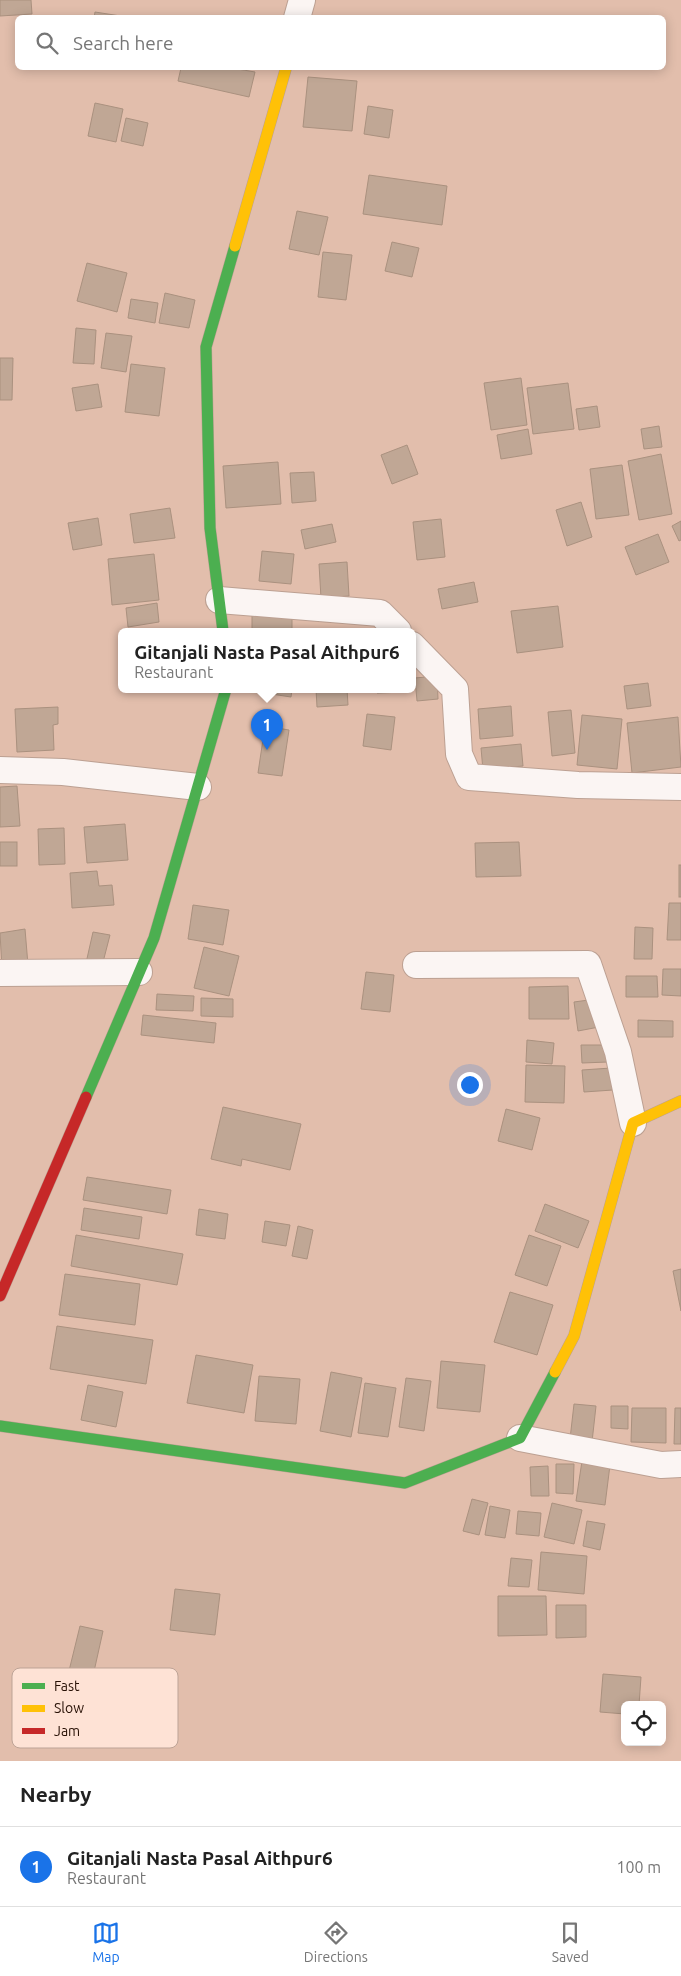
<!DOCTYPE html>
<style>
:root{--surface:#fff;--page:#f6f6f6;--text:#222;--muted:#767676;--line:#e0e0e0;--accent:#1a73e8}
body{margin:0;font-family:Ubuntu,sans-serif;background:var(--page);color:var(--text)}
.controls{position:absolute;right:15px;bottom:15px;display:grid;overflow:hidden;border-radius:8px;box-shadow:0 2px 12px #0003}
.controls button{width:45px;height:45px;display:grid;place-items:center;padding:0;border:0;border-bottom:1px solid var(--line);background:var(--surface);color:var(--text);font:25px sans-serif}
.you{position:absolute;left:469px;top:1084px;width:18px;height:18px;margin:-12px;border:4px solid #fff;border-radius:50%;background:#1a73e8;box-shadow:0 0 0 8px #1a73e833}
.badge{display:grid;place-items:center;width:32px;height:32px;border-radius:50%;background:var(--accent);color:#fff;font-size:16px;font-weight:700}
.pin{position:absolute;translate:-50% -41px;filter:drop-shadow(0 1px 2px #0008)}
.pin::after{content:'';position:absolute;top:26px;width:18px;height:15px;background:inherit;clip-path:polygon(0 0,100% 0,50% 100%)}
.popup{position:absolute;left:118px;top:628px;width:298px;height:65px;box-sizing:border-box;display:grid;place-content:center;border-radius:8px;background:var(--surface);filter:drop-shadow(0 1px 4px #0005);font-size:16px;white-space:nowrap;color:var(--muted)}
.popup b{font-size:19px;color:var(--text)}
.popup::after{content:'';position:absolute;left:50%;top:100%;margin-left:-10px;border:10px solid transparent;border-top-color:var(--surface)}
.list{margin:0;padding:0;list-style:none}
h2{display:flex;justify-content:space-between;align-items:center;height:65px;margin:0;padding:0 20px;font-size:21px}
h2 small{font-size:16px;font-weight:400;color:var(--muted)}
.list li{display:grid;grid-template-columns:32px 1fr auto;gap:15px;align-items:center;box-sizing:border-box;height:80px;padding:0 20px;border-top:1px solid var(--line)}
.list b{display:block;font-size:19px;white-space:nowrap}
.list p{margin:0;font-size:16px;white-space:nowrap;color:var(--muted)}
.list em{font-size:16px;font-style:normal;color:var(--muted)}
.icon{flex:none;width:28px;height:28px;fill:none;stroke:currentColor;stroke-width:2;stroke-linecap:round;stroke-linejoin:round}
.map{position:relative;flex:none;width:681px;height:1761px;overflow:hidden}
.search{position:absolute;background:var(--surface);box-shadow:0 2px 12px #0003;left:15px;right:15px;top:15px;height:55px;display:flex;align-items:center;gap:12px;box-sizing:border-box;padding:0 18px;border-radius:8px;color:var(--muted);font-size:19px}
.sheet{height:145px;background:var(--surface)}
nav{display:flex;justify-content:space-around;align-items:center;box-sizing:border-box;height:70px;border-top:1px solid var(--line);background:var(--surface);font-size:14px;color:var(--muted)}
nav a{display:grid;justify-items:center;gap:2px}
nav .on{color:var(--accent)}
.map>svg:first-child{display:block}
.building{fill:#c0a795;stroke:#aa917f}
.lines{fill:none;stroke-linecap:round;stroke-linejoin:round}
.street-casing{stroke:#bca092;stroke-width:28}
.fast-casing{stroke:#bca092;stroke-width:12}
.slow-casing{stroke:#bca092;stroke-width:12}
.jam-casing{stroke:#bca092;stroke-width:12}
.street{stroke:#fbf5f3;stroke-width:26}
.fast{stroke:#4caf50;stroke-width:11}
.slow{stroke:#ffc107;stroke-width:11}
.jam{stroke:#c62828;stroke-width:11}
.key{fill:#fee2d5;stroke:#bda396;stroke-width:1}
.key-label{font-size:14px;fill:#260f04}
</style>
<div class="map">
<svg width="681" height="1761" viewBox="0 0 681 1761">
<rect width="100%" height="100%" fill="#e2beac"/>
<g class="building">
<polygon points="0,0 31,0 32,14 0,16"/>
<polygon points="95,12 127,17 127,18 94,18"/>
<polygon points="181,68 232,68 255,72 249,97 178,81"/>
<polygon points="308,77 357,81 352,131 303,127"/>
<polygon points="95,103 123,109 116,142 88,136"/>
<polygon points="368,106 393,110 389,138 364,134"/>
<polygon points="126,118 148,123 143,146 121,141"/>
<polygon points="369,175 447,186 442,225 363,214"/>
<polygon points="297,211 328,217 319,255 289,249"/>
<polygon points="392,242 419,248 412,277 385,271"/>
<polygon points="323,252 352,255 346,300 318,297"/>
<polygon points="87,263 127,273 117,312 77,301"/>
<polygon points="165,293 195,300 189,328 159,323"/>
<polygon points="131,299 158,303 155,323 128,318"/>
<polygon points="76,328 96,330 94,364 73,363"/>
<polygon points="106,333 132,336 126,372 101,368"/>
<polygon points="0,358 13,358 12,400 0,400"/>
<polygon points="131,364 165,368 159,416 125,412"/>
<polygon points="521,378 527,425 491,430 484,383"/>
<polygon points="568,383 574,429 533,434 527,388"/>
<polygon points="98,384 102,407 76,411 72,388"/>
<polygon points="597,406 600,427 579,430 576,409"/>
<polygon points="659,426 662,447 644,449 641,429"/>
<polygon points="528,429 532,454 501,459 497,435"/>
<polygon points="407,445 418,474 392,484 381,455"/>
<polygon points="661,454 672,514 639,520 628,461"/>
<polygon points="278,462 281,504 226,508 223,466"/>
<polygon points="622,465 629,515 596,519 590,469"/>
<polygon points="314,472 316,501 292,503 290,473"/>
<polygon points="581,502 592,537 567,546 556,510"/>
<polygon points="170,508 175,538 134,543 130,514"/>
<polygon points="98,518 102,545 73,550 68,523"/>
<polygon points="441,519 445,557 417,560 413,522"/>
<polygon points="681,521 681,540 679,541 672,526"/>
<polygon points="332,524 336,542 305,549 301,530"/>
<polygon points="658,534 669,562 636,575 625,547"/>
<polygon points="262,551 294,554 291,584 259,581"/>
<polygon points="154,554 159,600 112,605 108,559"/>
<polygon points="347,562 349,596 321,598 319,564"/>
<polygon points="474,582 478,602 442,609 438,589"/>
<polygon points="157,603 159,622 128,627 126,608"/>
<polygon points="558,606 563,647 517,653 511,611"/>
<polygon points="252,612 292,613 292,631 252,631"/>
<polygon points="437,676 438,699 417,701 415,678"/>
<polygon points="648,683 651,706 627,709 624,686"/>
<polygon points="238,689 292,689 291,697"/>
<polygon points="316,689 347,689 348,705 317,707"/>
<polygon points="377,689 406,689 406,692 377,693"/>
<polygon points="511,706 513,736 480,739 478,709"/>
<polygon points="58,707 58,724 53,725 54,750 17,752 15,709"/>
<polygon points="571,710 575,753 552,756 548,712"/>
<polygon points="367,714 395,717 391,750 363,746"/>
<polygon points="582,715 622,719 617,769 577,765"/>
<polygon points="678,717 681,767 632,773 627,723"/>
<polygon points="265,726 289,730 282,776 258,773"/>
<polygon points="521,744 523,766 483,770 481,748"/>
<polygon points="17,786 20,826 0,827 0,787"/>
<polygon points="125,824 128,860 87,863 84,827"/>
<polygon points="64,828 65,864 39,865 38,829"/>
<rect x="0" y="842" width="17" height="24"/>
<polygon points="519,842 521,876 476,877 475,843"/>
<rect x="679" y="865" width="2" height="32"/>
<polygon points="97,871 99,886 112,885 114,905 72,908 70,873"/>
<polygon points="669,903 681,903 681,940 667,940"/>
<polygon points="193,905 229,910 223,945 188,939"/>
<polygon points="635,927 653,928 652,959 634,959"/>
<polygon points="25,929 28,965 2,969 0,933"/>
<polygon points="93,932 110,935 102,966 86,963"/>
<polygon points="204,947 239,956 229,996 194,988"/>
<polygon points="663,969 681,969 681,996 662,995"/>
<polygon points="366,972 394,975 390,1012 361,1009"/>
<polygon points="626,976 657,976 658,997 626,997"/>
<polygon points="568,986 569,1019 529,1019 529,987"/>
<polygon points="157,994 194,996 193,1011 156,1010"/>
<polygon points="201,998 233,999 233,1017 201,1016"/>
<polygon points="596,999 599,1027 578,1031 574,1002"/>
<polygon points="143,1015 216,1023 214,1043 141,1035"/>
<polygon points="638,1020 673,1021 673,1037 638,1037"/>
<polygon points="527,1040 554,1043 552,1064 526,1062"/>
<polygon points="581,1045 608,1045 608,1062 582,1063"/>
<polygon points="526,1065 565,1066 564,1103 525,1102"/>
<polygon points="611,1068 613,1090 584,1092 582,1070"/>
<polygon points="223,1107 301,1124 290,1170 242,1159 241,1166 211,1159"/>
<polygon points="506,1109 540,1118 532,1150 498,1141"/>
<polygon points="87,1177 171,1190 167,1214 83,1200"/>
<polygon points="545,1204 589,1221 578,1248 535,1231"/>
<polygon points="84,1208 142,1217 139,1239 81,1230"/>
<polygon points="199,1209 228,1214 225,1239 196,1235"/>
<polygon points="265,1221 290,1225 286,1246 262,1242"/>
<polygon points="298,1226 313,1230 307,1259 292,1256"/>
<polygon points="76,1235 183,1254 177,1285 71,1266"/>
<polygon points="529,1235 561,1246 547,1286 515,1275"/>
<polygon points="681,1269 681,1311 673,1271"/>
<polygon points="65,1274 140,1284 135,1325 59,1315"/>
<polygon points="510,1292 553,1305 537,1355 494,1342"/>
<polygon points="57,1326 153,1340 146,1384 50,1369"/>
<polygon points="196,1355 253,1365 244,1413 187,1403"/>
<polygon points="441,1361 485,1365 480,1412 437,1408"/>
<polygon points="331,1372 362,1378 351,1437 320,1431"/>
<polygon points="259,1376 300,1379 296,1424 255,1421"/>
<polygon points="406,1378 431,1381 424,1431 399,1427"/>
<polygon points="365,1383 396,1388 388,1437 358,1433"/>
<polygon points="88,1385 123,1392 116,1427 81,1420"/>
<polygon points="574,1404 596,1406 592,1442 570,1439"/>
<polygon points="611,1406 628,1406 628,1429 611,1428"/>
<polygon points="632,1408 666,1408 666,1443 631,1442"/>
<polygon points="675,1408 681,1408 681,1444 674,1444"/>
<polygon points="582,1461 610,1465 605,1505 576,1501"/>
<polygon points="556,1464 574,1464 573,1494 556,1493"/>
<polygon points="548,1466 549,1496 531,1496 530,1467"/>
<polygon points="472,1499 488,1503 479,1535 463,1531"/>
<polygon points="552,1503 582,1510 574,1544 544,1537"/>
<polygon points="490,1506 510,1510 505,1538 485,1535"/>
<polygon points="518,1511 541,1513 539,1536 516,1534"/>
<polygon points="587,1521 605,1524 600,1550 583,1546"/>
<polygon points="541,1552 587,1556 584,1594 538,1590"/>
<polygon points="511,1558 532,1560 529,1587 508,1586"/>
<polygon points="175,1589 220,1594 215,1635 170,1630"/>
<polygon points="498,1596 546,1596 547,1635 498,1636"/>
<polygon points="556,1605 586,1605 586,1637 556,1638"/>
<polygon points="80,1626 103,1631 91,1685 67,1679"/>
<polygon points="603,1674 641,1677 639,1705 625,1705 625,1714 600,1712"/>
</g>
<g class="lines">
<defs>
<g id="street">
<polyline points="297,18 302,0"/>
<polyline points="219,600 380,613 398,631"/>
<polyline points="412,645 455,689 459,754 469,777 578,785 681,787"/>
<polyline points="0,770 63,772 198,787"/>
<polyline points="416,965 588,964 618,1052 633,1123"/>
<polyline points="0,973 139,972"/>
<polyline points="520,1438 661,1465 681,1464"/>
</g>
<g id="fast">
<polyline points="223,631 210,528 206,347 235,246"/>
<polyline points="86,1097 154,938 226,689"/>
<polyline points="0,1426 405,1483 520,1438 555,1372"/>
</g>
<g id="slow">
<polyline points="235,246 286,68"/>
<polyline points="555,1372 574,1336 633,1123 681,1101"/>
</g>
<polyline id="jam" points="0,1296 86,1097"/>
</defs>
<use href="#street" class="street-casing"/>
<use href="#fast" class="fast-casing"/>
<use href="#slow" class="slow-casing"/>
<use href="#jam" class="jam-casing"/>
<use href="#street" class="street"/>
<use href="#fast" class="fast"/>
<use href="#slow" class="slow"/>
<use href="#jam" class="jam"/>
</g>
<rect x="12" y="1668" width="166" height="80" rx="8" class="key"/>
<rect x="22" y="1683" width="23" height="6" fill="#4caf50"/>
<rect x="22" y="1705" width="23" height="7" fill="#ffc107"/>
<rect x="22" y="1728" width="23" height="6" fill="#c62828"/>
<g class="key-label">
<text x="54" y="1691">Fast</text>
<text x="54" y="1713">Slow</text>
<text x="54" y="1736">Jam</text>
</g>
</svg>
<div class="controls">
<button><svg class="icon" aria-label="locate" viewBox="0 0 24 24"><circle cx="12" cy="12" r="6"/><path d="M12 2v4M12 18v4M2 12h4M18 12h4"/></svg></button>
</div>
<div class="you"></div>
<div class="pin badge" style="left:267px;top:750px">1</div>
<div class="popup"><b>Gitanjali Nasta Pasal Aithpur6</b>Restaurant</div>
<div class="search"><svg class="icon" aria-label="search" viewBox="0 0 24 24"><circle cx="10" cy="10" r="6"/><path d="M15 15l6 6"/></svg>Search here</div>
</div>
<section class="sheet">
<h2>Nearby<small></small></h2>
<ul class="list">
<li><span class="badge">1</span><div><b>Gitanjali Nasta Pasal Aithpur6</b><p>Restaurant</p></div><em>100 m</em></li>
</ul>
</section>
<nav>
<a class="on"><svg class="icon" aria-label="map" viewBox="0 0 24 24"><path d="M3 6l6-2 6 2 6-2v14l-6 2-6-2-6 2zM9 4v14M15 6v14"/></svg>Map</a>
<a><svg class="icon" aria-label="directions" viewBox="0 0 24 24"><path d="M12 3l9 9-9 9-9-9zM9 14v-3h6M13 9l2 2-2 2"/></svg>Directions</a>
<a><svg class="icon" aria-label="saved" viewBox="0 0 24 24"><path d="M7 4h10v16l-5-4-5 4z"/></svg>Saved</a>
</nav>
